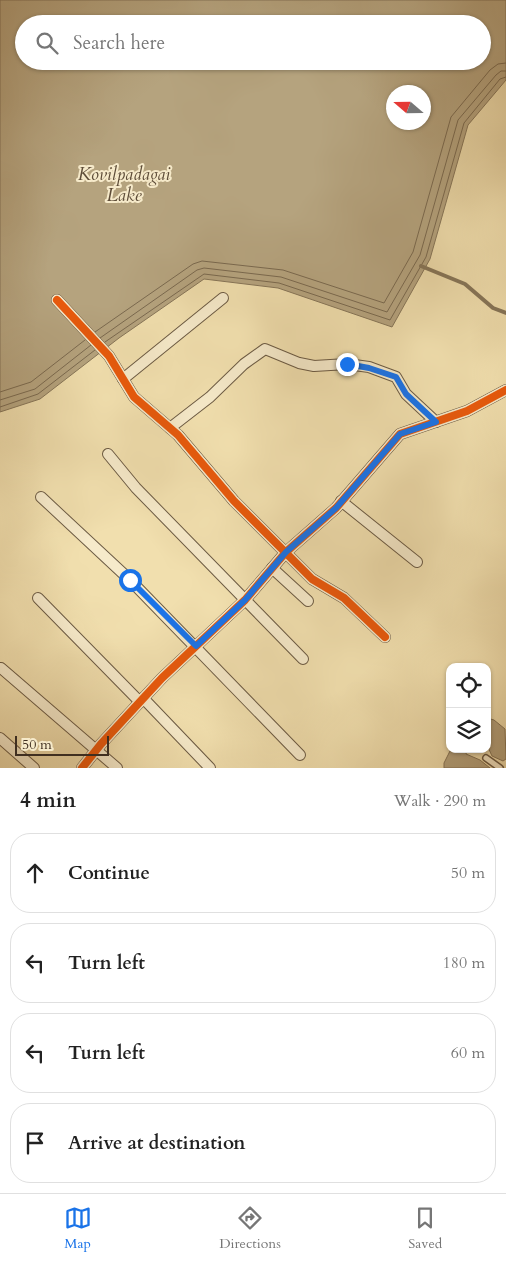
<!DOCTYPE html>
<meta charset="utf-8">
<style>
:root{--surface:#fff;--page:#f6f6f6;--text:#222;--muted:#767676;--line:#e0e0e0;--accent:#1a73e8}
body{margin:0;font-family:Cardo,serif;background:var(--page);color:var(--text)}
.controls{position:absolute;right:15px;bottom:15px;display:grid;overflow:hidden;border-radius:10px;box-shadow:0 1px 4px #0004}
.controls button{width:45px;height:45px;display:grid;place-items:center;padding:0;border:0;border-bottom:1px solid var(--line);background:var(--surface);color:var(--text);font:25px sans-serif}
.compass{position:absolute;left:386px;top:85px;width:45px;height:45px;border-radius:50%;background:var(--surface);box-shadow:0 1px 4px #0004;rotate:290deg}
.scale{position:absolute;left:15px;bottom:12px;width:94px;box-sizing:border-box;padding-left:5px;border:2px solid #402f20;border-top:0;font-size:14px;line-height:18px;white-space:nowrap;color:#402f20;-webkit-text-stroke:4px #f6eaca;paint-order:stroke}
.stop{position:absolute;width:15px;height:15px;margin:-11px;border:4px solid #1a73e8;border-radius:50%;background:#fff}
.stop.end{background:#1a73e8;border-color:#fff;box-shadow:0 1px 5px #0008}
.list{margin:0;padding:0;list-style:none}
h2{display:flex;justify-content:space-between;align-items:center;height:65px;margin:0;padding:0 20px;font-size:21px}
h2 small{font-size:16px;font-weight:400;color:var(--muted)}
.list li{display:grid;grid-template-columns:32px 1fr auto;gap:15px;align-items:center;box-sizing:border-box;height:80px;margin:0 10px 10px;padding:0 10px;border:1px solid var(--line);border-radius:20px}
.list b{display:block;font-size:19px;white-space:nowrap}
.list em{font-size:16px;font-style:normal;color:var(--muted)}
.icon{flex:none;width:28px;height:28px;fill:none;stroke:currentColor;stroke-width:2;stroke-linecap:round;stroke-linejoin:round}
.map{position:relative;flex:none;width:506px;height:768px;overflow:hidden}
.search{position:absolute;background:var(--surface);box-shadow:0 1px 4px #0004;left:15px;right:15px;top:15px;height:55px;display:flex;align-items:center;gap:12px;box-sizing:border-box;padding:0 18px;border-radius:28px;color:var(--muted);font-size:19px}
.sheet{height:425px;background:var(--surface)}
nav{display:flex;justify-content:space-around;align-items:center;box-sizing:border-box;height:70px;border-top:1px solid var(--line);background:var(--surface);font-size:14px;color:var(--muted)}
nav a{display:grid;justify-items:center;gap:2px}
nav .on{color:var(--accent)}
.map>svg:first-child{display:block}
.water{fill:#b5a37e;stroke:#867558;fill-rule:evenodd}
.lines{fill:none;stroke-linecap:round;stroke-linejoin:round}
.shore{stroke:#7a694f;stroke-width:1}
.stream{stroke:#867558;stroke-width:4}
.lane-casing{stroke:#6c5b44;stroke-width:8}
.street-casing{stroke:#6c5b44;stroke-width:12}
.lane{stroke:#f6eaca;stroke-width:5}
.street{stroke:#f6eaca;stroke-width:10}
.cycleway-casing{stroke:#f6eaca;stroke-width:11}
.cycleway{stroke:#e8590c;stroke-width:8}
.route{stroke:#1a73e8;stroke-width:6}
.labels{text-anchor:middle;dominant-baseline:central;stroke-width:4;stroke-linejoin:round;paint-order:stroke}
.water-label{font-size:18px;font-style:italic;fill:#5d4c38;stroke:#f6eaca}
</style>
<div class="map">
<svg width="506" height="768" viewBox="0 0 506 768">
<rect width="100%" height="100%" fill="#f1dfae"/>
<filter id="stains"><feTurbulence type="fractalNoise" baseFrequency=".004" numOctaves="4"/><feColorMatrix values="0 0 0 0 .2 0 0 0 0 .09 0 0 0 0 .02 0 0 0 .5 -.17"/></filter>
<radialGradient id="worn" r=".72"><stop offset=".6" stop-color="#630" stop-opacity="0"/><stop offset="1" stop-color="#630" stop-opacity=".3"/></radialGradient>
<g class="water">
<path d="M0 0H506V80L468 125 430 259 392 327 278 288 204 279 119 338 40 399 0 412ZM24 24H482V61H24ZM394 92H424V122H394Z"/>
<polygon points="487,718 494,720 505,729 506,759 503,761 492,756 487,745"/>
<polygon points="451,749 467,749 466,754 480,760 490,768 444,768 444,763"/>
</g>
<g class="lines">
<g class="shore">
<polyline points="95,332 193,264 202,261 283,270 384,303 413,252 451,117 490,70 498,64 506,63"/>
<polyline points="100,338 197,270 204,268 281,277 387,312 420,255 458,120 496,75 501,71 506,71"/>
<polyline points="105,342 204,274 279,283 390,320 426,257 464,123 500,79 506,77"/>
<polyline points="0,392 31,382 85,340"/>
<polyline points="0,400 35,389 91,345"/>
<polyline points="0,407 38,394 95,350"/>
</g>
<polyline class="stream" points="421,266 465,284 493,308 506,313"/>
<defs>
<polyline id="lane" points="486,758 500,768"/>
<g id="street">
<polyline points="57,300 109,356 134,397 178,435 234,501 312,579 344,598 385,637"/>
<polyline points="123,379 223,298"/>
<polyline points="170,428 210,397 244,364 265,349 299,363 314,366 347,364 369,367 396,377 406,394 436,422"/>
<polyline points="108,454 136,488 303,659"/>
<polyline points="41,497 130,580 300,755"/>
<polyline points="341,501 417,562"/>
<polyline points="272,568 308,601"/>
<polyline points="38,598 140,702"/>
<polyline points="1,668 117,768"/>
<polyline points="143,698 210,768"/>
<polyline points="0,738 34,768"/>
<polyline points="82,768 101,744 162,678 245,600 286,552 336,508 400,434 467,411 506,390"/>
</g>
</defs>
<use href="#lane" class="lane-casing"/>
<use href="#street" class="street-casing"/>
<use href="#lane" class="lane"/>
<use href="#street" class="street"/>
<defs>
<g id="cycleway">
<polyline points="57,300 109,356 134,397 178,435 234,501 312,579 344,598 385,637"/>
<polyline points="82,768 101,744 162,678 245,600 286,552 336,508 400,434 467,411 506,390"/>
</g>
</defs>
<use href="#cycleway" class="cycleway-casing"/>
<use href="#cycleway" class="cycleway"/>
</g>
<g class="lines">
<polyline class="route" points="130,580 196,646 245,600 286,552 336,508 400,434 436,422 406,394 396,377 369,368 347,364"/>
</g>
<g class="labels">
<g class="water-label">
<text x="124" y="174">Kovilpadagai<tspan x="124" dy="21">Lake</tspan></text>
</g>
</g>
<rect width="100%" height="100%" filter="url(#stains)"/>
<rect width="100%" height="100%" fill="url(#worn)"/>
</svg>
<div class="controls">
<button><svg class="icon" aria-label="locate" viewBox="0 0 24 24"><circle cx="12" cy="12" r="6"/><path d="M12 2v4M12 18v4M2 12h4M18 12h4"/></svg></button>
<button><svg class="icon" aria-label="layers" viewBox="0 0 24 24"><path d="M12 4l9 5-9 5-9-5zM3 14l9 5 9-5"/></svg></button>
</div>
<svg class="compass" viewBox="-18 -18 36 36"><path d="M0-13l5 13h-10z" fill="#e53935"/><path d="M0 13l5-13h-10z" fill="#767676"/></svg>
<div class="scale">50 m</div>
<div class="stop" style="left:130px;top:580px"></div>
<div class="stop end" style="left:347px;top:364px"></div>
<div class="search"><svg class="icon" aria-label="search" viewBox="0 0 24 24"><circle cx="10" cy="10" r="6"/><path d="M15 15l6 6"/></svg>Search here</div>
</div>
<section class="sheet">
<h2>4 min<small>Walk · 290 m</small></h2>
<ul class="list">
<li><svg class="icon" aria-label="ahead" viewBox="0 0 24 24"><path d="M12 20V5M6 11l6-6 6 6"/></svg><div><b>Continue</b></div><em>50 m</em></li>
<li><svg class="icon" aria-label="left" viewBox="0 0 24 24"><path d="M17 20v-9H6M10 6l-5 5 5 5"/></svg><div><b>Turn left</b></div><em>180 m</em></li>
<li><svg class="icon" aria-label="left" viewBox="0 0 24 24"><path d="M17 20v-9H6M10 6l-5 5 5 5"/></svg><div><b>Turn left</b></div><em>60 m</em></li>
<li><svg class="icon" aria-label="arrive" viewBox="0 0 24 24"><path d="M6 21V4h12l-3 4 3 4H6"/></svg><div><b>Arrive at destination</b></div></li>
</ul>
</section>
<nav>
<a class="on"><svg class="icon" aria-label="map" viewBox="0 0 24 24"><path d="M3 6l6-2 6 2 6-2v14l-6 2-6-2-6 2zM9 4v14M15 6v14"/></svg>Map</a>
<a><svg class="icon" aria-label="directions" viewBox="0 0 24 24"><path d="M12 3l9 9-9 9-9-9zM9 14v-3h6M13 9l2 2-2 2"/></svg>Directions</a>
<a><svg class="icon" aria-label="saved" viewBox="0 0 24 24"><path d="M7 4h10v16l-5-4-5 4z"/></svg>Saved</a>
</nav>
